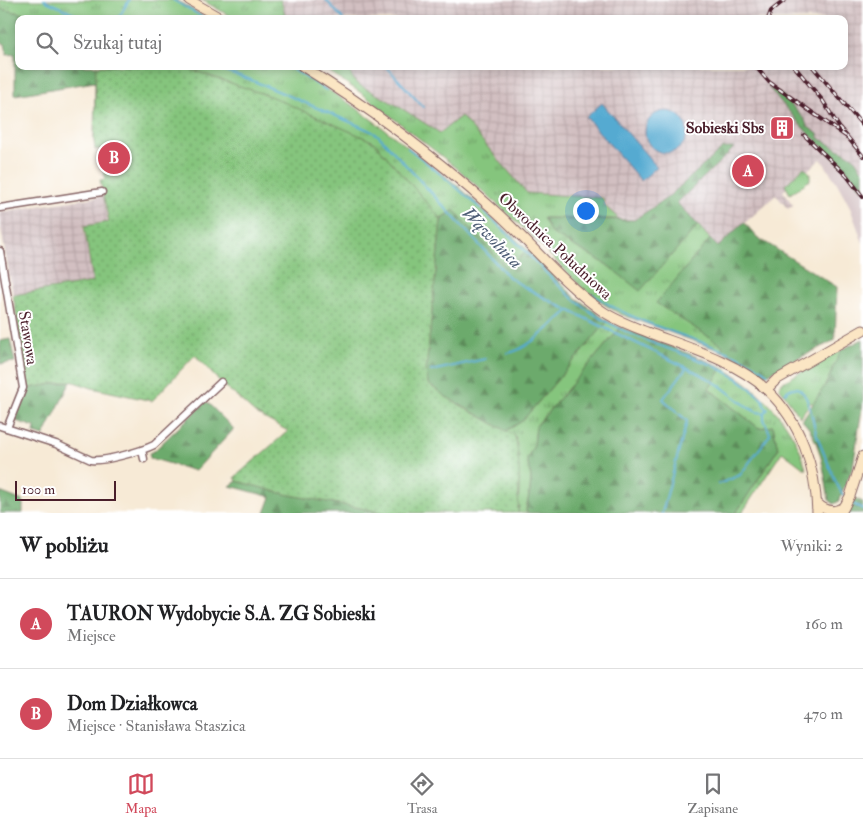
<!DOCTYPE html>
<html lang="pl">
<meta charset="utf-8">
<style>
:root{--surface:#fff;--page:#f6f6f6;--text:#202124;--muted:#757577;--line:#e0e0e0;--accent:#d1495b}
body{margin:0;font-family:"IM FELL Double Pica",serif;background:var(--page);color:var(--text)}
.scale{position:absolute;left:15px;bottom:12px;width:101px;box-sizing:border-box;padding-left:5px;border:2px solid #4a1f2b;border-top:0;font-size:14px;line-height:18px;white-space:nowrap;color:#4a1f2b;-webkit-text-stroke:4px #fff;paint-order:stroke}
.you{position:absolute;left:585px;top:210px;width:18px;height:18px;margin:-12px;border:4px solid #fff;border-radius:50%;background:#1a73e8;box-shadow:0 0 0 8px #1a73e833}
.badge{display:grid;place-items:center;width:32px;height:32px;border-radius:50%;background:var(--accent);color:#fff;font-size:16px;font-weight:700}
.pin{position:absolute;translate:-50% -50%;border:2px solid #fff;box-shadow:0 1px 5px #0006}
.list{margin:0;padding:0;list-style:none}
h2{display:flex;justify-content:space-between;align-items:center;height:65px;margin:0;padding:0 20px;font-size:21px}
h2 small{font-size:16px;font-weight:400;color:var(--muted)}
.list li{display:grid;grid-template-columns:32px 1fr auto;gap:15px;align-items:center;box-sizing:border-box;height:90px;padding:0 20px;border-top:1px solid var(--line)}
.list b{display:block;font-size:19px;white-space:nowrap}
.list p{margin:0;font-size:16px;white-space:nowrap;color:var(--muted)}
.list em{font-size:16px;font-style:normal;color:var(--muted)}
.icon{flex:none;width:28px;height:28px;fill:none;stroke:currentColor;stroke-width:2;stroke-linecap:round;stroke-linejoin:round}
.map{position:relative;flex:none;width:863px;height:513px;overflow:hidden}
.search{position:absolute;background:var(--surface);box-shadow:0 2px 8px #0003;left:15px;right:15px;top:15px;height:55px;display:flex;align-items:center;gap:12px;box-sizing:border-box;padding:0 18px;border-radius:10px;color:var(--muted);font-size:19px}
.sheet{height:245px;background:var(--surface)}
nav{display:flex;justify-content:space-around;align-items:center;box-sizing:border-box;height:70px;border-top:1px solid var(--line);background:var(--surface);font-size:14px;color:var(--muted)}
nav a{display:grid;justify-items:center;gap:2px}
nav .on{color:var(--accent)}
.map>svg:first-child{display:block}
.industrial{fill:url(#industrial-grid)}
.railway{fill:#d2bfc1}
.grass{fill:url(#grass-tufts);stroke:#687254}
.forest{fill:url(#forest-firs);stroke:#5b644c}
.garden{fill:url(#garden-dots);stroke:#687254}
.water{fill:#55aad1;stroke:#50647e}
.lines{fill:none;stroke-linecap:round;stroke-linejoin:round}
.stream{stroke:#55aad1;stroke-width:2}
.street-casing{stroke:#876667;stroke-width:9}
.secondary-casing{stroke:#876667;stroke-width:11}
.street{stroke:#fff;stroke-width:6}
.secondary{stroke:#fbe6c4;stroke-width:9}
.rail-casing{stroke:#4a1f2b;stroke-width:4}
.rail{stroke:#fff;stroke-width:2;stroke-dasharray:5.5;stroke-linecap:butt}
.labels{text-anchor:middle;dominant-baseline:central;stroke-width:4;stroke-linejoin:round;paint-order:stroke}
.poi-label{font-size:16px;font-weight:bold;fill:#4a1f2b;stroke:#fff;text-anchor:end}
.street-label{font-size:16px;fill:#4a1f2b;stroke:#fff}
.water-label{font-size:18px;font-style:italic;fill:#4f5e76;stroke:#fff}
</style>
<div class="map">
<svg width="863" height="513" viewBox="0 0 863 513">
<defs>
<pattern id="industrial-grid" width="8" height="8" patternUnits="userSpaceOnUse" patternTransform="scale(1.25)"><rect width="8" height="8" fill="#d2bfc1"/><path d="M0 4h8M4 0v8" fill="none" stroke="#b6a4a6"/></pattern>
<pattern id="grass-tufts" width="24" height="20" patternUnits="userSpaceOnUse" patternTransform="scale(1.25)"><rect width="24" height="20" fill="#85c57d"/><path d="M3 7l-1-3M5 7V3M7 7l1-3M15 17l-1-3M17 17v-4M19 17l1-3" fill="none" stroke="#6f9f67"/></pattern>
<pattern id="forest-firs" width="22" height="20" patternUnits="userSpaceOnUse" patternTransform="scale(1.25)"><rect width="22" height="20" fill="#6caa6c"/><path d="M5 1l3.5 6h-7zM16 11l3.5 6h-7z" fill="#5b8a59"/></pattern>
<pattern id="garden-dots" width="8" height="8" patternUnits="userSpaceOnUse" patternTransform="scale(1.25)"><rect width="8" height="8" fill="#85c57d"/><path d="M2 2h.1M6 6h.1" fill="none" stroke="#6f9f67" stroke-width="1.8" stroke-linecap="round"/></pattern>
</defs>
<rect width="100%" height="100%" fill="#fff"/>
<filter id="ink" filterUnits="userSpaceOnUse"><feTurbulence type="fractalNoise" baseFrequency=".02" numOctaves="2"/><feDisplacementMap in="SourceGraphic" scale="10" xChannelSelector="R" yChannelSelector="G"/><feConvolveMatrix kernelMatrix="1 2 1 2 8 2 1 2 1" color-interpolation-filters="sRGB"/></filter>
<filter id="wash" filterUnits="userSpaceOnUse"><feTurbulence type="fractalNoise" baseFrequency=".0096" numOctaves="4" result="noise"/><feDisplacementMap in="SourceGraphic" scale="20" xChannelSelector="R" yChannelSelector="G"/><feGaussianBlur stdDeviation="1.12" result="paint"/><feColorMatrix in="noise" values="0 0 0 0 0 0 0 0 0 0 0 0 0 0 0 0 0 1.4 0 .05"/><feComposite in="paint" operator="in"/></filter>
<g filter="url(#wash)">
<rect width="100%" height="100%" fill="#f7ead6"/>
<g class="industrial">
<polygon points="225,0 863,0 863,171 853,157 834,146 821,159 783,191 793,205 788,209 776,195 718,247 675,201 667,198 634,220 619,219 604,205 603,198 527,193 461,116 440,134 398,106 326,66 844,66 844,19 251,19"/>
<polygon points="103,196 108,222 83,226 93,282 13,295 0,224 0,212"/>
</g>
<polygon class="railway" points="828,152 852,176 863,191 863,243 849,205 837,183 821,159"/>
<g class="grass">
<polygon points="0,0 176,0 209,19 41,19 30,15 0,9"/>
<polygon points="202,0 281,0 286,19 235,19"/>
<polygon points="180,66 291,66 355,107 420,156 458,186 528,250 508,269 454,210 441,219 374,142 269,96"/>
<polygon points="315,66 346,66 356,83 398,106 440,133 461,116 527,193 603,198 604,205 619,219 544,218 551,233 606,264 640,290 698,225 710,239 657,303 724,346 721,351 620,314 602,303 583,289 530,234 459,170 364,95 325,69"/>
<polygon points="804,167 810,173 810,180 790,194 785,185"/>
<polygon points="608,321 621,327 536,426 534,445 527,460 531,477 530,491 526,509 527,513 518,513 519,483 515,436 506,431 522,421"/>
<path d="M841 350C833 370 825 388 813 405L811 402 800 417 779 387 781 383Z"/>
<path d="M723 367C731 373 741 378 749 385 775 407 799 436 806 470L782 452 742 513H736L778 449 773 426 759 428 709 389Z"/>
</g>
<g class="forest">
<polygon points="0,9 30,15 41,19 19,19 19,66 158,66 94,141 95,82 15,95 15,54 7,55 5,44 0,42"/>
<polygon points="768,87 782,95 805,120 807,126 818,134 819,138 853,157 863,171 863,191 852,176 804,129"/>
<polygon points="723,148 734,148 677,203 698,225 640,291 606,264 551,233 543,218 634,220 667,198"/>
<polygon points="454,210 508,269 528,250 576,298 608,321 522,421 506,431 446,397 428,384 426,371 441,220"/>
<polygon points="744,222 757,237 837,287 835,340 766,375 743,361 721,351 723,346 656,303 710,239 718,247"/>
<polygon points="621,327 723,367 709,389 759,428 773,426 778,449 736,513 527,513 526,510 530,491 531,477 527,459 534,445 536,426"/>
<polygon points="10,339 15,362 0,364 0,341"/>
<path d="M863 339V402L853 467 838 502 834 504 829 500C825 479 823 456 813 436 811 430 806 425 802 420L826 384 841 350Z"/>
<polygon points="71,381 44,436 34,433 35,427 12,420 24,390 28,388"/>
<polygon points="206,401 234,429 195,471 150,458 149,453 154,451"/>
<polygon points="237,481 285,494 387,513 265,513 271,497 230,486"/>
<polygon points="0,492 23,501 23,513 0,513"/>
<polygon points="854,498 863,502 863,513 846,513"/>
</g>
<path class="garden" d="M96 66H180L272 97 374 142 441 219 426 371 428 384 446 397 515 436C521 461 519 488 518 513H387L285 494 237 481 235 477 288 431 256 414 217 379 195 355 152 401 92 388 71 381 28 388 13 295 93 282 84 226 109 222 100 180 105 179 101 149 95 150 94 141Z"/>
<g class="water">
<polygon points="602,103 657,167 641,181 586,117"/>
<circle cx="666" cy="132" r="21"/>
</g>
<g class="lines">
<g class="stream">
<polyline points="44,0 85,19"/>
<polyline points="173,0 206,19"/>
<polyline points="326,0 343,19"/>
<polyline points="118,19 129,0"/>
<path d="M210 66 246 78 273 89 371 131 379 136 389 147 509 277 521 285 554 303 706 377 719 385 749 408 757 412 764 413 768 409 765 407 763 400 750 388 737 378 713 365C671 349 625 336 588 310 561 291 538 263 514 240 481 207 445 177 408 148"/>
<polyline points="287,66 326,90"/>
<polyline points="386,66 423,107"/>
<path d="M592 294C625 317 661 328 698 341 722 350 748 358 768 374"/>
<path d="M507 353C525 352 554 323 568 311"/>
<polyline points="431,371 485,359"/>
<path d="M785 393C789 389 794 386 799 389 810 396 812 421 816 432 820 446 827 460 833 475 836 483 839 491 846 498"/>
<polyline points="719,484 740,475 769,436 770,434 764,419 764,414"/>
<polyline points="851,503 863,509"/>
<polyline points="662,513 687,421 663,399 687,367"/>
</g>
</g>
</g>
<g filter="url(#ink)">
<g class="lines">
<defs>
<g id="street">
<polyline points="0,208 102,192"/>
<polyline points="0,251 23,388 7,428"/>
<path d="M0 426 56 444 91 460C103 462 142 451 154 445L221 382"/>
<polyline points="142,450 144,459"/>
</g>
<g id="secondary">
<polyline points="189,0 222,19"/>
<path d="M302 66C370 108 434 156 493 209 530 242 561 282 601 310 616 321 635 327 652 334 690 348 737 362 767 390 801 422 816 468 817 513"/>
<polyline points="767,389 776,380 863,330"/>
<path d="M817 503C825 511 835 513 844 507"/>
<polyline points="841,513 850,496 863,456"/>
</g>
</defs>
<use href="#street" class="street-casing"/>
<use href="#secondary" class="secondary-casing"/>
<use href="#street" class="street"/>
<use href="#secondary" class="secondary"/>
<defs>
<g id="rail">
<polyline points="768,19 771,11 785,0"/>
<polyline points="755,66 769,82 847,137"/>
<polyline points="794,66 823,101 839,127 863,156"/>
<polyline points="813,67 863,126"/>
<polyline points="804,135 847,176 863,197"/>
</g>
</defs>
<use href="#rail" class="rail-casing"/>
<use href="#rail" class="rail"/>
</g>
</g>
<defs>
<symbol id="building-square" viewBox="-11 -11 22 22"><rect x="-9" y="-9" width="18" height="18" rx="4" fill="#d1495b" stroke="#fff"/><path d="M-4-6H4V6H1V3H-1V6H-4ZM-2.5-4.3h1.7v1.8h-1.7ZM.8-4.3h1.7v1.8H.8ZM-2.5-1h1.7V.8h-1.7ZM.8-1h1.7V.8H.8Z" fill="#fff"/></symbol>
</defs>
<g fill-rule="evenodd">
<use href="#building-square" x="768" y="114" width="28" height="28"/>
</g>
<g class="labels">
<g class="poi-label">
<text x="764" y="128">Sobieski Sbs</text>
</g>
<g class="street-label">
<text transform="translate(555 246) rotate(43)">Obwodnica Południowa</text>
<text transform="translate(28 338) rotate(81)">Stawowa</text>
</g>
<g class="water-label">
<text transform="translate(492 238) rotate(46)">Wąwolnica</text>
</g>
</g>
</svg>
<div class="scale">100 m</div>
<div class="you"></div>
<div class="pin badge" style="left:748px;top:171px">A</div>
<div class="pin badge" style="left:114px;top:158px">B</div>
<div class="search"><svg class="icon" aria-label="search" viewBox="0 0 24 24"><circle cx="10" cy="10" r="6"/><path d="M15 15l6 6"/></svg>Szukaj tutaj</div>
</div>
<section class="sheet">
<h2>W pobliżu<small>Wyniki: 2</small></h2>
<ul class="list">
<li><span class="badge">A</span><div><b>TAURON Wydobycie S.A. ZG Sobieski</b><p>Miejsce</p></div><em>160 m</em></li>
<li><span class="badge">B</span><div><b>Dom Działkowca</b><p>Miejsce · Stanisława Staszica</p></div><em>470 m</em></li>
</ul>
</section>
<nav>
<a class="on"><svg class="icon" aria-label="map" viewBox="0 0 24 24"><path d="M3 6l6-2 6 2 6-2v14l-6 2-6-2-6 2zM9 4v14M15 6v14"/></svg>Mapa</a>
<a><svg class="icon" aria-label="directions" viewBox="0 0 24 24"><path d="M12 3l9 9-9 9-9-9zM9 14v-3h6M13 9l2 2-2 2"/></svg>Trasa</a>
<a><svg class="icon" aria-label="saved" viewBox="0 0 24 24"><path d="M7 4h10v16l-5-4-5 4z"/></svg>Zapisane</a>
</nav>
